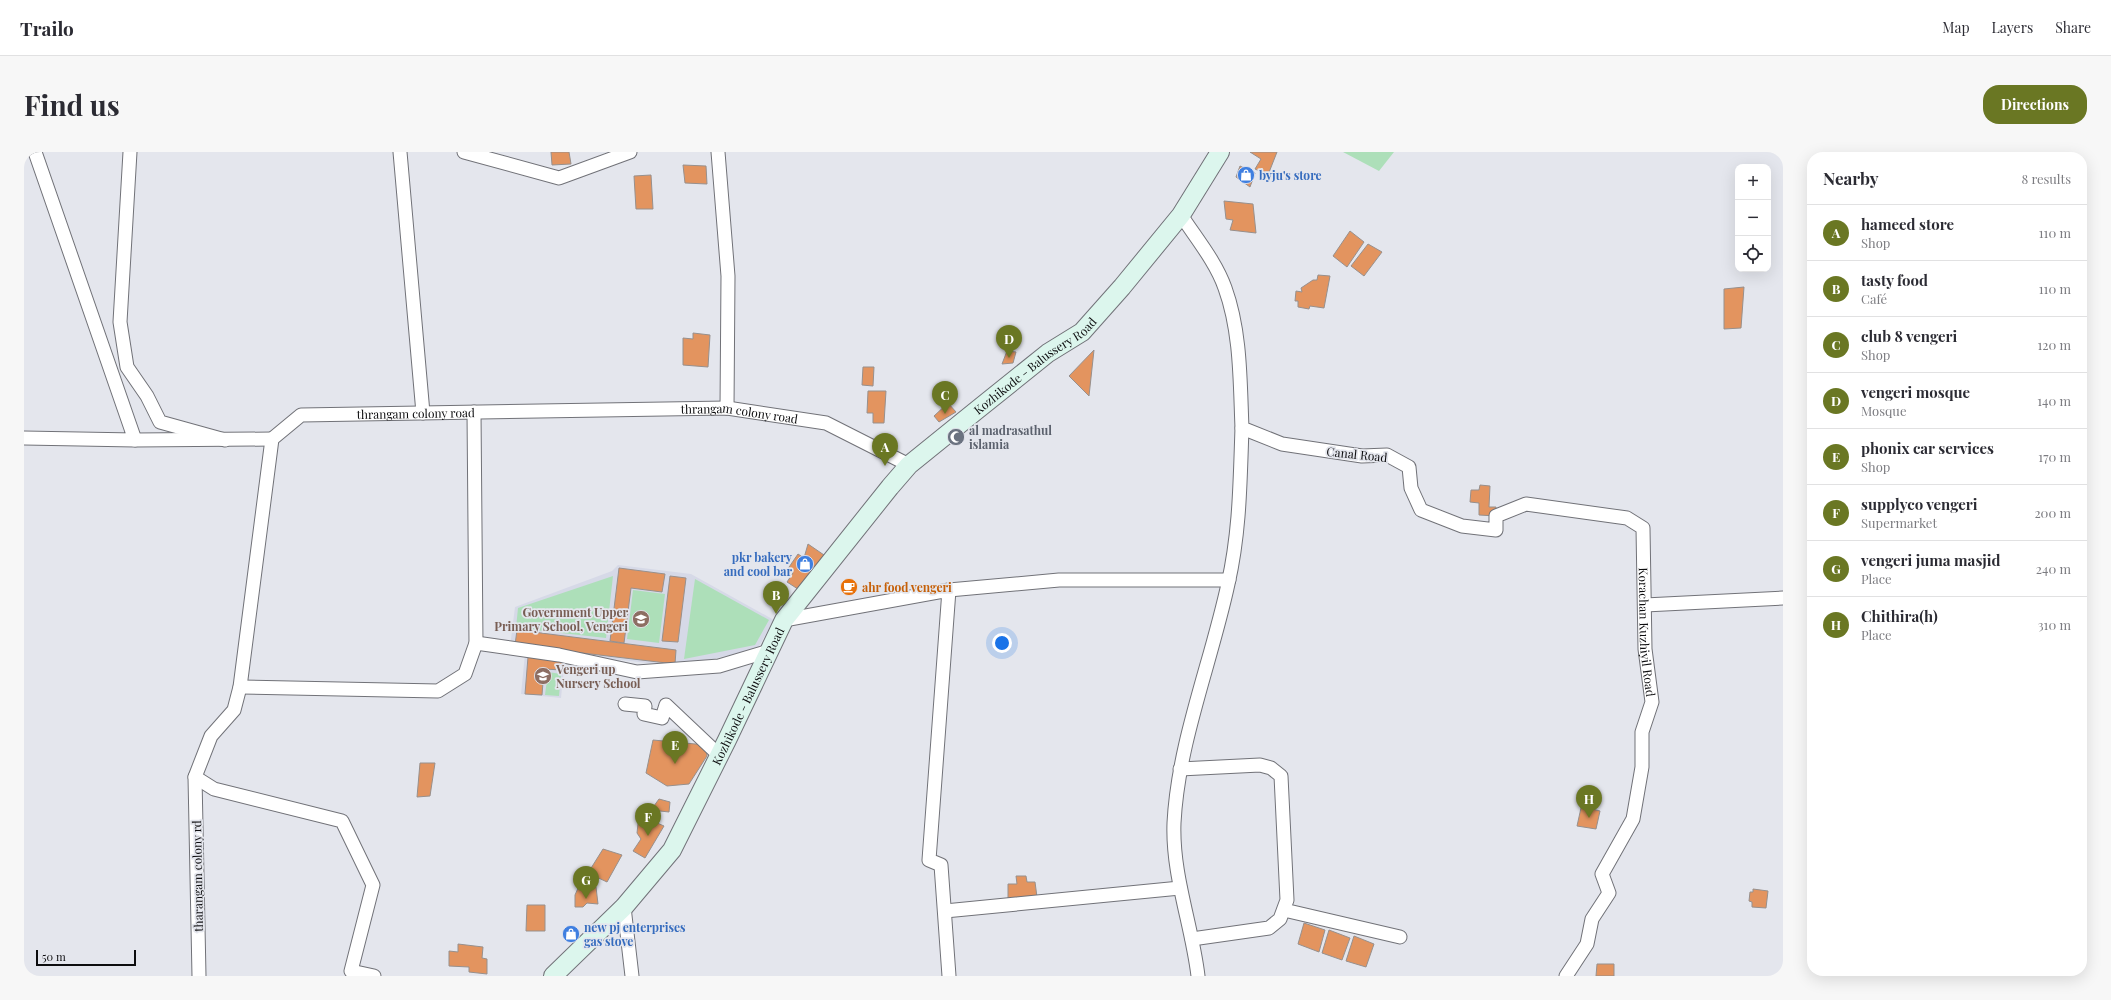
<!DOCTYPE html>
<meta charset="utf-8">
<style>
:root{--surface:#fff;--page:#f7f7f7;--text:#2b2b33;--muted:#7c7c81;--line:#e1e1e2;--accent:#6a7723}
body{margin:0;font-family:"Playfair Display",serif;background:var(--page);color:var(--text)}
.controls{position:absolute;right:12px;top:12px;display:grid;overflow:hidden;border-radius:8px;box-shadow:0 4px 16px #0002}
.controls button{width:36px;height:36px;display:grid;place-items:center;padding:0;border:0;border-bottom:1px solid var(--line);background:var(--surface);color:var(--text);font:20px sans-serif}
.scale{position:absolute;left:12px;bottom:10px;width:100px;box-sizing:border-box;padding-left:4px;border:2px solid #0d0d0f;border-top:0;font-size:11px;line-height:14px;white-space:nowrap;color:#0d0d0f;-webkit-text-stroke:3px #e4e6ed;paint-order:stroke}
.you{position:absolute;left:978px;top:491px;width:14px;height:14px;margin:-10px;border:3px solid #fff;border-radius:50%;background:#1a73e8;box-shadow:0 0 0 6px #1a73e833}
.badge{display:grid;place-items:center;width:26px;height:26px;border-radius:50%;background:var(--accent);color:#fff;font-size:13px;font-weight:700}
.pin{position:absolute;translate:-50% -33px;filter:drop-shadow(0 1px 2px #0008)}
.pin::after{content:'';position:absolute;top:21px;width:14px;height:12px;background:inherit;clip-path:polygon(0 0,100% 0,50% 100%)}
.list{margin:0;padding:0;list-style:none}
h2{display:flex;justify-content:space-between;align-items:center;height:52px;margin:0;padding:0 16px;font-size:17px}
h2 small{font-size:13px;font-weight:400;color:var(--muted)}
.list li{display:grid;grid-template-columns:26px 1fr auto;gap:12px;align-items:center;box-sizing:border-box;height:56px;padding:0 16px;border-top:1px solid var(--line)}
.list b{display:block;font-size:15px;white-space:nowrap}
.list p{margin:0;font-size:13px;white-space:nowrap;color:var(--muted)}
.list em{font-size:13px;font-style:normal;color:var(--muted)}
.icon{flex:none;width:22px;height:22px;fill:none;stroke:currentColor;stroke-width:2;stroke-linecap:round;stroke-linejoin:round}
.map{position:relative;flex:none;width:1759px;height:824px;overflow:hidden;border-radius:16px}
header{display:flex;align-items:center;gap:24px;box-sizing:border-box;height:56px;padding:0 20px;background:var(--surface);border-bottom:1px solid var(--line)}
header strong{font-size:19px}
nav{display:flex;gap:22px;margin-inline-start:auto;font-size:14px}
.intro{display:flex;align-items:center;justify-content:space-between;box-sizing:border-box;height:96px;padding:0 24px}
h1{margin:0;font-size:28px}
.button{padding:10px 18px;border-radius:16px;background:var(--accent);color:#fff;font-size:14px;font-weight:700}
main{display:flex;gap:24px;padding:0 24px}
aside{flex:1;background:var(--surface);border-radius:16px;box-shadow:0 4px 16px #0002}
.map>svg:first-child{display:block}
.built{fill:#d6d9e7}
.green{fill:#addfb9}
.building{fill:#e3945f;stroke:#97908d}
.lines{fill:none;stroke-linecap:round;stroke-linejoin:round}
.minor-casing{stroke:#717278;stroke-width:15}
.secondary-casing{stroke:#717278;stroke-width:20}
.minor{stroke:#fff;stroke-width:13}
.secondary{stroke:#dcf6ed;stroke-width:18}
.labels{text-anchor:middle;dominant-baseline:central;stroke-width:3.5;stroke-linejoin:round;paint-order:stroke}
.shop-label{font-size:12px;font-weight:bold;fill:#366cbe;stroke:#e4e6ed;text-anchor:start}
.street-label{font-size:12px;fill:#0d0d0f;stroke:#e4e6ed}
.worship-label{font-size:12px;font-weight:bold;fill:#5b616d;stroke:#e4e6ed;text-anchor:start}
.food-label{font-size:12px;font-weight:bold;fill:#c56008;stroke:#e4e6ed;text-anchor:start}
.education-label{font-size:12px;font-weight:bold;fill:#785e54;stroke:#e4e6ed;text-anchor:end}
</style>
<header>
<strong>Trailo</strong>
<nav><a>Map</a><a>Layers</a><a>Share</a></nav>
</header>
<div class="intro"><h1>Find us</h1><a class="button">Directions</a></div>
<main>
<div class="map">
<svg width="1759" height="824" viewBox="0 0 1759 824">
<rect width="100%" height="100%" fill="#e4e6ed"/>
<g class="built">
<polygon points="594,413 667,422 750,468 734,496 657,515 486,495 491,455 588,419"/>
<polygon points="501,502 541,507 537,546 497,542"/>
</g>
<g class="green">
<polygon points="1319,0 1370,0 1355,19"/>
<polygon points="589,424 582,486 492,476 494,456"/>
<polygon points="671,427 745,468 731,493 660,507"/>
<polygon points="609,438 641,442 635,491 603,487"/>
<polygon points="524,520 537,522 535,544 521,543"/>
</g>
<g class="building">
<polygon points="527,0 545,0 547,12 528,13"/>
<polygon points="1226,0 1253,0 1244,23 1231,17 1237,7"/>
<polygon points="659,13 682,14 683,32 661,31"/>
<polygon points="1216,14 1231,21 1226,35 1212,25"/>
<polygon points="627,23 629,57 612,57 610,24"/>
<polygon points="1200,49 1229,52 1232,81 1206,78 1209,68 1202,67"/>
<polygon points="1326,79 1340,90 1323,115 1309,104"/>
<polygon points="1344,92 1358,100 1340,124 1327,114"/>
<polygon points="1294,123 1306,124 1300,156 1286,154 1285,157 1274,155 1274,149 1271,149 1272,139 1278,140 1277,136 1289,128 1293,128"/>
<polygon points="1720,135 1717,176 1700,177 1700,137"/>
<polygon points="669,181 686,183 684,215 659,213 659,186 669,187"/>
<polygon points="1070,198 1065,244 1045,224"/>
<polygon points="983,199 992,200 989,211 978,212"/>
<polygon points="839,215 850,215 849,234 838,233"/>
<polygon points="844,239 862,239 860,271 849,271 849,261 843,261"/>
<polygon points="924,251 932,260 915,270 910,264"/>
<polygon points="1456,333 1466,334 1465,355 1472,355 1472,364 1455,363 1455,351 1446,350 1447,338 1455,338"/>
<polygon points="784,392 800,403 777,439 763,430 769,421 763,418 774,402 780,406"/>
<polygon points="595,416 641,422 638,440 607,436 600,491 586,489"/>
<polygon points="646,424 662,426 654,490 638,489"/>
<polygon points="493,478 652,498 651,512 491,493"/>
<polygon points="504,505 539,508 538,518 520,517 518,543 501,542"/>
<polygon points="629,588 682,593 683,604 665,632 643,634 622,621"/>
<polygon points="396,611 411,611 406,644 393,645"/>
<polygon points="635,647 646,650 645,660 627,658"/>
<polygon points="1565,653 1569,654 1568,657 1576,659 1572,677 1553,674 1557,656 1564,657"/>
<polygon points="615,663 640,674 621,706 609,699 617,687 613,681"/>
<polygon points="579,697 598,703 583,730 564,721"/>
<polygon points="992,724 1002,724 1003,730 1011,730 1013,745 984,747 984,732 993,732"/>
<polygon points="555,734 572,735 574,752 563,751 559,755 551,755 551,743"/>
<polygon points="1729,737 1744,739 1742,756 1728,755 1728,750 1725,749 1726,740 1729,740"/>
<polygon points="503,753 521,753 521,779 502,779"/>
<polygon points="1280,771 1301,778 1295,800 1274,792"/>
<polygon points="1305,778 1326,786 1318,808 1298,801"/>
<polygon points="1330,784 1350,792 1342,815 1322,809"/>
<polygon points="434,792 459,795 458,806 463,807 463,822 445,820 445,815 425,814 425,799 434,800"/>
<polygon points="1573,812 1590,812 1590,824 1572,824"/>
</g>
<g class="lines">
<defs>
<g id="minor">
<polyline points="106,0 96,170 103,215 123,244 136,270 201,288"/>
<polyline points="376,0 399,261"/>
<polyline points="440,0 535,26 606,0"/>
<polyline points="694,0 704,124 703,256"/>
<path id="s1" d="M1157 63C1172 86 1192 110 1201 136 1217 180 1216 230 1218 276L1258 292 1338 304 1363 303 1385 315 1387 336 1397 358 1438 374 1472 378V364L1502 352 1603 366 1619 376 1621 497 1628 550 1618 580V615L1609 667 1578 722 1585 741 1568 767 1563 792 1542 824"/>
<polyline points="0,286 111,288 11,0"/>
<polyline points="111,288 248,287"/>
<polyline points="925,438 1035,428 1205,428"/>
<polyline points="1621,453 1759,446"/>
<polyline points="760,468 925,438 905,708 917,713 925,824"/>
<polyline points="452,491 535,503 613,520 695,514 745,499"/>
<polyline points="216,535 414,539 441,522 452,491 450,260"/>
<polyline points="601,552 621,554 620,562 638,566 642,553 696,604"/>
<polyline points="1156,617 1236,613 1247,616 1257,624 1263,748 1256,767 1245,776 1168,787"/>
<polyline points="171,625 190,637 318,669 349,733 327,819 350,824"/>
<polyline points="600,755 608,824"/>
<polyline points="1260,758 1376,785"/>
<polyline points="921,759 1156,736"/>
<path id="s2" d="M175 824 171 625 187 584 210 558 216 535 248 287 277 263 703 256 802 271 885 313"/>
<path d="M1174 824C1168 773 1148 723 1150 671 1154 591 1187 511 1204 432 1216 379 1216 330 1218 276"/>
</g>
<g id="secondary">
<path id="s3" d="M529 824 600 755 648 698 703 588 760 468 866 335 885 313 953 258 1024 201 1058 180 1098 135 1157 63 1196 0"/>
</g>
</defs>
<use href="#minor" class="minor-casing"/>
<use href="#secondary" class="secondary-casing"/>
<use href="#minor" class="minor"/>
<use href="#secondary" class="secondary"/>
</g>
<defs>
<symbol id="shop-disc" viewBox="-11 -11 22 22"><circle r="9.5" fill="#3f7fe0" stroke="#e4e6ed"/><path d="M-5-2.5h2.3a2.7 3.5 0 0 1 5.4 0H5L5.5 6h-11ZM-1.5-2.5h3a1.5 2.3 0 0 0-3 0Z" fill="#fff"/></symbol>
<symbol id="mosque-disc" viewBox="-11 -11 22 22"><circle r="9.5" fill="#6b7280" stroke="#e4e6ed"/><path d="M3.5-4.9A6 6 0 1 0 3.5 4.9A5 5 0 1 1 3.5-4.9Z" fill="#fff"/></symbol>
<symbol id="cafe-disc" viewBox="-11 -11 22 22"><circle r="9.5" fill="#e8710a" stroke="#e4e6ed"/><path d="M-5.5-4.5H6V0H3Q3 3.5 0 3.5H-2.5Q-5.5 3.5-5.5 0ZM3-3.2v2h1.7v-2ZM-6 4.5H4V6H-6Z" fill="#fff"/></symbol>
<symbol id="school-disc" viewBox="-11 -11 22 22"><circle r="9.5" fill="#8d6e63" stroke="#e4e6ed"/><path d="M0-5L7-2L0 1L-7-2ZM-4 1L0 2.5L4 1V4Q0 6-4 4Z" fill="#fff"/></symbol>
</defs>
<g fill-rule="evenodd">
<use href="#shop-disc" x="1212" y="13" width="20" height="20"/>
<use href="#mosque-disc" x="922" y="275" width="20" height="20"/>
<use href="#shop-disc" x="771" y="402" width="20" height="20"/>
<use href="#cafe-disc" x="815" y="425" width="20" height="20"/>
<use href="#school-disc" x="607" y="457" width="20" height="20"/>
<use href="#school-disc" x="509" y="514" width="20" height="20"/>
<use href="#shop-disc" x="537" y="772" width="20" height="20"/>
</g>
<g class="labels">
<g class="shop-label">
<text x="1235" y="23">byju's store</text>
<text x="768" y="405" text-anchor="end">pkr bakery<tspan x="768" dy="14">and cool bar</tspan></text>
<text x="560" y="775">new pj enterprises<tspan x="560" dy="14">gas stove</tspan></text>
</g>
<g class="street-label">
<text stroke="none"><textPath href="#s3" startOffset="789">Kozhikode - Balussery Road</textPath></text>
<text stroke="none"><textPath href="#s2" startOffset="704">thrangam colony road</textPath></text>
<text stroke="none"><textPath href="#s2" startOffset="1028">thrangam colony road</textPath></text>
<text transform="translate(1333 302) rotate(6)">Canal Road</text>
<text stroke="none"><textPath href="#s1" startOffset="796">Korachan Kuzhiyil Road</textPath></text>
<text stroke="none"><textPath href="#s3" startOffset="345">Kozhikode - Balussery Road</textPath></text>
<text transform="translate(173 724) rotate(-91)">tharangam colony rd</text>
</g>
<g class="worship-label">
<text x="945" y="278">al madrasathul<tspan x="945" dy="14">islamia</tspan></text>
</g>
<g class="food-label">
<text x="838" y="435">ahr food vengeri</text>
</g>
<g class="education-label">
<text x="604" y="460">Government Upper<tspan x="604" dy="14">Primary School, Vengeri</tspan></text>
<text x="532" y="517" text-anchor="start">Vengeri up<tspan x="532" dy="14">Nursery School</tspan></text>
</g>
</g>
</svg>
<div class="controls">
<button>+</button>
<button>−</button>
<button><svg class="icon" aria-label="locate" viewBox="0 0 24 24"><circle cx="12" cy="12" r="6"/><path d="M12 2v4M12 18v4M2 12h4M18 12h4"/></svg></button>
</div>
<div class="scale">50 m</div>
<div class="you"></div>
<div class="pin badge" style="left:861px;top:314px">A</div>
<div class="pin badge" style="left:752px;top:462px">B</div>
<div class="pin badge" style="left:921px;top:262px">C</div>
<div class="pin badge" style="left:985px;top:206px">D</div>
<div class="pin badge" style="left:651px;top:612px">E</div>
<div class="pin badge" style="left:624px;top:684px">F</div>
<div class="pin badge" style="left:562px;top:747px">G</div>
<div class="pin badge" style="left:1565px;top:666px">H</div>
</div>
<aside>
<h2>Nearby<small>8 results</small></h2>
<ul class="list">
<li><span class="badge">A</span><div><b>hameed store</b><p>Shop</p></div><em>110 m</em></li>
<li><span class="badge">B</span><div><b>tasty food</b><p>Café</p></div><em>110 m</em></li>
<li><span class="badge">C</span><div><b>club 8 vengeri</b><p>Shop</p></div><em>120 m</em></li>
<li><span class="badge">D</span><div><b>vengeri mosque</b><p>Mosque</p></div><em>140 m</em></li>
<li><span class="badge">E</span><div><b>phonix car services</b><p>Shop</p></div><em>170 m</em></li>
<li><span class="badge">F</span><div><b>supplyco vengeri</b><p>Supermarket</p></div><em>200 m</em></li>
<li><span class="badge">G</span><div><b>vengeri juma masjid</b><p>Place</p></div><em>240 m</em></li>
<li><span class="badge">H</span><div><b>Chithira(h)</b><p>Place</p></div><em>310 m</em></li>
</ul>
</aside>
</main>
